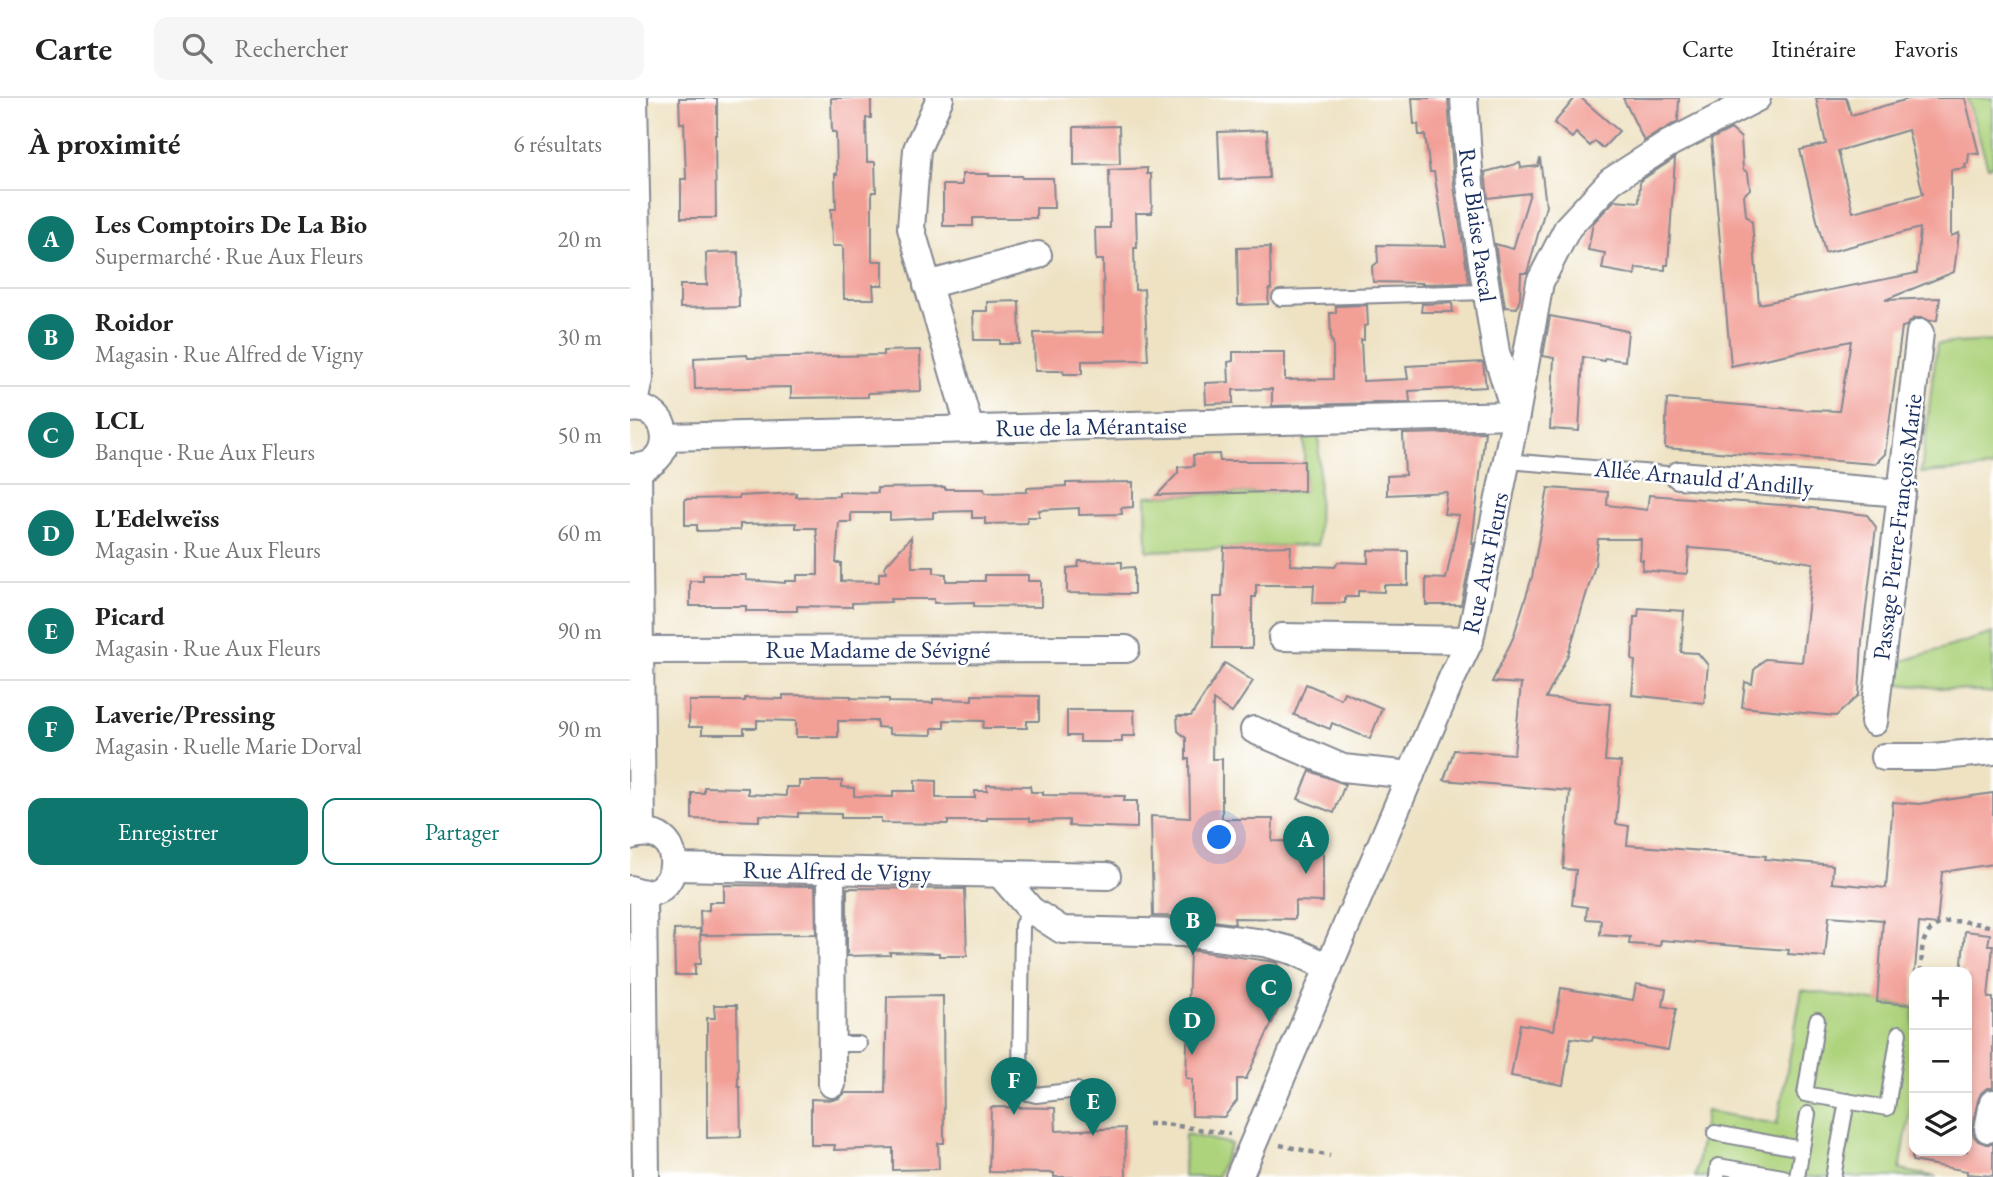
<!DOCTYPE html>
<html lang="fr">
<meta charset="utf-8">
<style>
:root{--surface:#fff;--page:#f6f6f6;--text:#222;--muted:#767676;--line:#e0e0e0;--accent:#0f766e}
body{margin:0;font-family:"EB Garamond",serif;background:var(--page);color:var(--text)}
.controls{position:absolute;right:21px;bottom:21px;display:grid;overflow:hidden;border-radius:14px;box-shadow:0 4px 10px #0003}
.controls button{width:63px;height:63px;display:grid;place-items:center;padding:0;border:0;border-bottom:2px solid var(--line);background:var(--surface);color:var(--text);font:35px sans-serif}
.you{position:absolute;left:590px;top:740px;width:24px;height:24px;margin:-18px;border:5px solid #fff;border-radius:50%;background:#1a73e8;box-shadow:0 0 0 10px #1a73e833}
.badge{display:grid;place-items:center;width:46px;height:46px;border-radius:50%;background:var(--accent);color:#fff;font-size:23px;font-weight:700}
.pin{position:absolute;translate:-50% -58px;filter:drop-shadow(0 2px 4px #0008)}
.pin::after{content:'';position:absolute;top:37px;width:24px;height:21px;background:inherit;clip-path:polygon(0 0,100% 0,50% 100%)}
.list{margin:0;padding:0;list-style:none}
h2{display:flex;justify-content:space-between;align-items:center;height:91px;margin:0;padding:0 28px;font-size:30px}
h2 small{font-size:23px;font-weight:400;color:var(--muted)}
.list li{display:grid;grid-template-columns:46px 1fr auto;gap:21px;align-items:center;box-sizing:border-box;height:98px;padding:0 28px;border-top:2px solid var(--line)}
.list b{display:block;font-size:26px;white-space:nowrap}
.list p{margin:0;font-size:23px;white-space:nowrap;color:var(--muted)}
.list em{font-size:23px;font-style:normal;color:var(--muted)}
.actions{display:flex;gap:14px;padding:21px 28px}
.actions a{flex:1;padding:16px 0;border:2px solid var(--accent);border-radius:14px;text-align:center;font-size:24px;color:var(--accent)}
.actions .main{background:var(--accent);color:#fff}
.icon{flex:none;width:38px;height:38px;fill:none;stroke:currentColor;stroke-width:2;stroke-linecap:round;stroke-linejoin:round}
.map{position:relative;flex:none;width:1363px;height:1079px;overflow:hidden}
header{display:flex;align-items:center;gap:42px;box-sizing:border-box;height:98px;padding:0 35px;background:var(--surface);border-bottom:2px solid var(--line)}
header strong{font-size:33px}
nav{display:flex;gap:38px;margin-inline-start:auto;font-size:24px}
.search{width:490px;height:63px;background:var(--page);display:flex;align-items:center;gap:18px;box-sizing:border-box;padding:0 24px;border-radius:14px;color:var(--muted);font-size:26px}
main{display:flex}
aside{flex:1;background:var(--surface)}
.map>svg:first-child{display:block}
.green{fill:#add37c;stroke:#64816d;stroke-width:2}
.building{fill:#f29f96;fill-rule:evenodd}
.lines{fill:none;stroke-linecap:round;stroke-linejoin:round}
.lane-casing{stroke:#848890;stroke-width:18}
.street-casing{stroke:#848890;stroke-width:30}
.path{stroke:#848890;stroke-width:4.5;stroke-dasharray:5 5;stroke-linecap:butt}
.lane{stroke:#fff;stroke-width:14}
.street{stroke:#fff;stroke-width:26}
.labels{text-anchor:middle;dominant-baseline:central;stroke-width:5;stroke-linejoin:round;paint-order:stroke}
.street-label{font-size:24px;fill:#1b2f5e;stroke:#fff}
</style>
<header>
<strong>Carte</strong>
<div class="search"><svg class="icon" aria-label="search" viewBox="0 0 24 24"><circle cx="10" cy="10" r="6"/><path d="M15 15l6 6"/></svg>Rechercher</div>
<nav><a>Carte</a><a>Itinéraire</a><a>Favoris</a></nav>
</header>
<main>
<aside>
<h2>À proximité<small>6 résultats</small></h2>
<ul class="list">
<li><span class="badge">A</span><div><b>Les Comptoirs De La Bio</b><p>Supermarché · Rue Aux Fleurs</p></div><em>20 m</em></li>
<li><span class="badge">B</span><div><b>Roidor</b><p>Magasin · Rue Alfred de Vigny</p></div><em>30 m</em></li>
<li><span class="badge">C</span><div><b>LCL</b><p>Banque · Rue Aux Fleurs</p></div><em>50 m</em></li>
<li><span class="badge">D</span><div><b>L'Edelweïss</b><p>Magasin · Rue Aux Fleurs</p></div><em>60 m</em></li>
<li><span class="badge">E</span><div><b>Picard</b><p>Magasin · Rue Aux Fleurs</p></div><em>90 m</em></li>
<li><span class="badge">F</span><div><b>Laverie/Pressing</b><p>Magasin · Ruelle Marie Dorval</p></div><em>90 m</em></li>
</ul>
<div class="actions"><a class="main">Enregistrer</a><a>Partager</a></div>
</aside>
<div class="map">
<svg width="1363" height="1079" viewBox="0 0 1363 1079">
<rect width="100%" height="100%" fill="#fff"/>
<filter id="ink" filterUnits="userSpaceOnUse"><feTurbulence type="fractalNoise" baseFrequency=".0143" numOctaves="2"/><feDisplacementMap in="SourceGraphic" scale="14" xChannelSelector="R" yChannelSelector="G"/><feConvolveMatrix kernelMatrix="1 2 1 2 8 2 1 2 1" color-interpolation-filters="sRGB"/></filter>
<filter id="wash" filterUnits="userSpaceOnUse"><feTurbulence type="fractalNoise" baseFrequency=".00686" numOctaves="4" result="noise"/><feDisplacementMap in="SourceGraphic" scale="28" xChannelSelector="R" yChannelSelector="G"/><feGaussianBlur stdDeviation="1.57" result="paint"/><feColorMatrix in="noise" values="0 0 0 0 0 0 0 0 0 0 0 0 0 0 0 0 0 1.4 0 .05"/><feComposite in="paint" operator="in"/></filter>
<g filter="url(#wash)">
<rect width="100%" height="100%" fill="#eee2c3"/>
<g class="green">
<polygon points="1337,0 1363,0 1363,67 1358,69"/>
<polygon points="1363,243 1363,370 1291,375 1307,246"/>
<polygon points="689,337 688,447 517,453 516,398 674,393 674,338"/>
<polygon points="1363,535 1363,595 1268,586 1269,564"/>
<polygon points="1172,892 1284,909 1284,990 1270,1072 1307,1079 1065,1079 1076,1013 1147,1026"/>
<polygon points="555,1036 601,1046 587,1079 554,1079"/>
</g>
<g id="blocks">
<g class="building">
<polygon points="49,0 87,0 87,37 85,37 86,120 51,120 51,81 56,81 54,25 50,25"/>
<polygon points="201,0 241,0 241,20 236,20 237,64 245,64 246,94 242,94 242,163 253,163 253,187 243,187 244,201 214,201 213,148 202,148 201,111 206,111 205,76 207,76 206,34 202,34"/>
<polygon points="782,0 818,0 824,89 839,185 792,186 792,185 743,184 742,169 748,164 747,147 816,148 804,74 800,74 795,37 789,37 788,26 784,26"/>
<polygon points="945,0 951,0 989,33 973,50 965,43 960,48 946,35 942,40 924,25"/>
<polygon points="993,0 1049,0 1048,23 1014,43"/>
<path d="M1186 0H1216L1221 17 1282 0H1335L1349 56 1339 55 1338 65 1335 66 1336 70 1321 72V138L1329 135 1324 174 1255 202 1310 200 1307 222 1300 223 1293 220H1284L1276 228 1272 229 1255 356 1245 366 1035 350 1037 301 1174 312 1209 313 1221 243 1101 268 1081 41 1101 31 1111 40 1113 71 1118 75 1120 91 1114 97 1116 117 1122 124 1129 206 1287 175 1290 130 1195 155 1170 52 1196 46ZM1278 32 1293 96 1223 114 1208 53Z"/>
<polygon points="489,28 490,66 444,67 444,29"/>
<polygon points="637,32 639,80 590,82 588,34"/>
<polygon points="910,60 916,108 897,175 891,175 890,200 887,210 875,209 865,146 883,151 900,95 858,100 855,74 890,65 891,70 908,68"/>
<polygon points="1045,60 1038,167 1035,167 1035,172 1006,170 1005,177 972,171 975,155 958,152 963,125 985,102 1009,104 1010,83"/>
<polygon points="517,70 517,76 521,76 522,115 506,115 507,150 504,150 505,192 514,191 518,262 452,263 452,276 434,276 433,273 405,273 404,235 474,234 473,162 466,162 465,130 480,130 479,72"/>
<polygon points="332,76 359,76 359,78 391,78 392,80 423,80 424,110 406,110 406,120 343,120 343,128 313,128 313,87 332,87"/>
<polygon points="640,149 641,191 639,191 638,206 608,207 607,150"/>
<polygon points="108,154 109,209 50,210 50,187 77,187 76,155"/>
<polygon points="389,203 390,246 370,246 370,242 344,242 343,213 357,213 357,204"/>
<polygon points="822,205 823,214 791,214 792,206"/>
<polygon points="737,207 738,227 734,228 734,242 731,242 733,283 778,281 776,268 853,264 856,289 779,293 780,304 642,308 642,291 603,292 603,305 576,306 575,285 599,284 598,264 603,263 603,254 655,254 655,282 703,281 703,244 701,243 700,215 706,215 706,208"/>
<polygon points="920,218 998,233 995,263 975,260 974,263 953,259 949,333 920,331 924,260 913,258"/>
<polygon points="290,252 291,293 238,295 238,299 161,300 161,289 65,291 64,260 117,257 118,260 253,257 253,253"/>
<polygon points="855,334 842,445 844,445 831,507 796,507 796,480 816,481 829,417 814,416 817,394 757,397 757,378 775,377 773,336"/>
<polygon points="589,356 590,363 674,363 674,393 527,397 548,375 548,369 564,368 563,357"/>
<polygon points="503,384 503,409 491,410 492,416 449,417 449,410 409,412 409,419 397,419 397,425 355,426 355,420 342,420 342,413 303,414 303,420 260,422 260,415 221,415 221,424 209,424 206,465 211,465 211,483 249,484 249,475 256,475 255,468 281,439 282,469 304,469 304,475 316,476 316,483 355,483 355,477 398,477 398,483 411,483 411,509 344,508 344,504 304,505 304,501 260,501 261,504 222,505 222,509 167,508 167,513 116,513 116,508 60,508 60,483 73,483 73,477 116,477 116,482 155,485 155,483 167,483 167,477 188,477 188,448 186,430 166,430 166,425 110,426 110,432 67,433 67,427 55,427 55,401 109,400 109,398 166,395 166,399 209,398 209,394 248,395 247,390 315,389 315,391 354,391 355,395 397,394 397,390 436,388 436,385"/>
<polygon points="918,390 978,394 977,407 1017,412 1019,397 1166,408 1237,417 1246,429 1232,543 1229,597 1206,618 1112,609 1115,584 1122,586 1124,572 1135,561 1172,564 1183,465 1114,454 1059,450 1057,476 1012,472 1013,462 1010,462 1011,441 968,441 965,467 938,557 916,600 980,606 975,663 991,664 986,726 999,728 997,747 1136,758 1135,761 1203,767 1202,785 1256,790 1263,704 1289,706 1363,695 1363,766 1312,774 1307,827 1289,825 1282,907 1247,904 1253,822 1199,818 1195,859 1158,856 1159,852 1031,842 1030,848 999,846 1000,839 970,837 971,822 956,821 957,809 942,807 946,772 933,771 940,693 814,682 824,652 884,656 891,586 862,584 883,540 902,479"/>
<polygon points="661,448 660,467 705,469 708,464 738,465 738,452 778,453 778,487 754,487 754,494 728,493 728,499 715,499 715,505 683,505 684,487 626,487 626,499 622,499 622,550 583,550 584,499 592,499 594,450"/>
<polygon points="449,463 492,464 492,470 504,469 504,496 437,495 437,470 448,469"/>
<polygon points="1009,510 1054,513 1051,554 1068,555 1078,567 1074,605 1002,597 1005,563 1002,562 1004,519 1008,519"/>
<polygon points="595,565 623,583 602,615 583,602 582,661 592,661 592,721 643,721 642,743 693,744 693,804 665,803 665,821 604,820 605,826 560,820 561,819 523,818 521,718 560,720 559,661 556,661 556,640 548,633 547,618 561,618"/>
<polygon points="676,586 711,601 714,594 752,610 740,641 702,625 700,631 664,617"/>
<polygon points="153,597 221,598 221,600 259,601 259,604 303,605 303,601 342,602 342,597 409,598 409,623 397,623 397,630 353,630 354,623 314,622 314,630 302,630 302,637 259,636 259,630 247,629 247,623 208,623 208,639 166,639 166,623 127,622 127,630 114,630 114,636 72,636 72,629 59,629 59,603 115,603 115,600 153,601"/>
<polygon points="437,612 504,612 505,638 492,638 492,644 450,644 450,638 437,638"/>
<polygon points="680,673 715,686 704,715 668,701"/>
<polygon points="285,682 306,683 306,700 345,700 345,693 357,693 357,687 400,688 401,694 413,694 413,697 495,698 494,703 507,703 507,730 439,728 439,722 400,723 400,720 357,720 357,723 318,723 318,726 251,725 251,720 211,720 211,716 168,715 168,719 129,717 129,723 62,721 62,695 74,695 74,689 118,690 118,696 156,698 156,689 169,689 169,683 212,683 212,689 224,690 224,698 263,699 263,693 285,693"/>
<polygon points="94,787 185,788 186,836 71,837 70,813 79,812 79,804 94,804"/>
<polygon points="217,790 335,791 337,858 309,858 309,855 260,854 260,857 217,858"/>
<polygon points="70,831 71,866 65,866 65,877 45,877 44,832"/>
<polygon points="1335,833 1360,836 1358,847 1363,847 1358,900 1363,900 1363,990 1357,990 1351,995 1348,1002 1342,1029 1343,1037 1348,1043 1356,1046 1363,1046 1363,1078 1337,1076 1337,1073 1282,1063 1282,1053 1337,1053 1337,874 1331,874"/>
<polygon points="560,852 645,864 652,871 651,905 616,981 607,981 607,1003 594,1019 562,1018 562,981 556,980"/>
<polygon points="1006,886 1036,891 1033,908 1046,911 1038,952 963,939 962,943 941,940 933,987 881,978 890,926 924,932 931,890 1003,902"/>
<polygon points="313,898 314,1045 308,1045 309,1071 263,1072 263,1050 204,1052 205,1047 181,1047 181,1001 203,1002 209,1000 215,995 255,995 257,899"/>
<polygon points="84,907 107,907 108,989 110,989 111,1039 77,1040 77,920 85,920"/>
<polygon points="361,1009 425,1010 426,1033 495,1030 496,1079 424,1079 424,1075 359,1074"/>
</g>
</g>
</g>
<g filter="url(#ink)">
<use href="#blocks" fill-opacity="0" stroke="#848890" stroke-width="2"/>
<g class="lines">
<defs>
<g id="lane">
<polyline points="650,200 857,194"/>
<polyline points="877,363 1049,377"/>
<polyline points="401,812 392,827 390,979 395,994 406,997 447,992"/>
<polyline points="1187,922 1175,996 1257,1010 1269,935"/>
<polyline points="202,946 229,946"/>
<polyline points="1085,1035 1172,1051"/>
<polyline points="1087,1079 1088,1068 1153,1079"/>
<polyline points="1167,1079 1178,1016"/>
<polyline points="1203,1079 1217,1003"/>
</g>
<g id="street">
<polyline points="4,0 10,281 4,310"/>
<polyline points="310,0 287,51 281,130 340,331"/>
<polyline points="834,0 840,87 866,254 884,312"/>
<polyline points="297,187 408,157"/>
<path d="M0 311C45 305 48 373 0 369"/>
<polyline points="36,339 886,317"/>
<polyline points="8,370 12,735"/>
<polyline points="1049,377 1272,395"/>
<polyline points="652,539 840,542"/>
<polyline points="0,552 496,551"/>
<polyline points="1244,624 1290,235"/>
<polyline points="624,632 713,670 781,677"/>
<polyline points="1254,659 1303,659 1363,653"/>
<path d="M0 738C61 719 54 814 0 791"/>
<polyline points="44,769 477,778"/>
<polyline points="201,773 202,986"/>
<polyline points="370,776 401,812 432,832 553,835 634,845 664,853 699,869"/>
<polyline points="13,795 16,1079"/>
<polyline points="1358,1031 1363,1005"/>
<polyline points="609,1079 822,580 840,542 886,317 910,184 938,129 981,83 1040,45 1127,0"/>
</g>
</defs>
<use href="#lane" class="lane-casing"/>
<use href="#street" class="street-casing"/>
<g class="path">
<path d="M1291 874C1292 865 1291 854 1293 846 1302 813 1340 824 1363 829"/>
<polyline points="518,1026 535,1026 600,1036"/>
<polyline points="650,1047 700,1058"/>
</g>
<use href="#lane" class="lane"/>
<use href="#street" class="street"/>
</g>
</g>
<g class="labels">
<g class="street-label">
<text transform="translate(848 127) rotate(82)">Rue Blaise Pascal</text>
<text transform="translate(461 328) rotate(-1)">Rue de la Mérantaise</text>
<text transform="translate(1074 379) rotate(5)">Allée Arnauld d'Andilly</text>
<text transform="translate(1267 429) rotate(-83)">Passage Pierre-François Marie</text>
<text transform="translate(855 465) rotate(-78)">Rue Aux Fleurs</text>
<text x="248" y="551">Rue Madame de Sévigné</text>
<text transform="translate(207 773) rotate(1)">Rue Alfred de Vigny</text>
</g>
</g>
</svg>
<div class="controls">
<button>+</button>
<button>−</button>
<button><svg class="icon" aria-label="layers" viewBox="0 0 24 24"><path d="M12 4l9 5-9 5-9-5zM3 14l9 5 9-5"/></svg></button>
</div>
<div class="you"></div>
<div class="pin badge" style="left:676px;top:776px">A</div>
<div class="pin badge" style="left:563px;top:857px">B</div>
<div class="pin badge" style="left:639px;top:924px">C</div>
<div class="pin badge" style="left:562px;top:957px">D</div>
<div class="pin badge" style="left:463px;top:1038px">E</div>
<div class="pin badge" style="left:384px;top:1017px">F</div>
</div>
</main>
